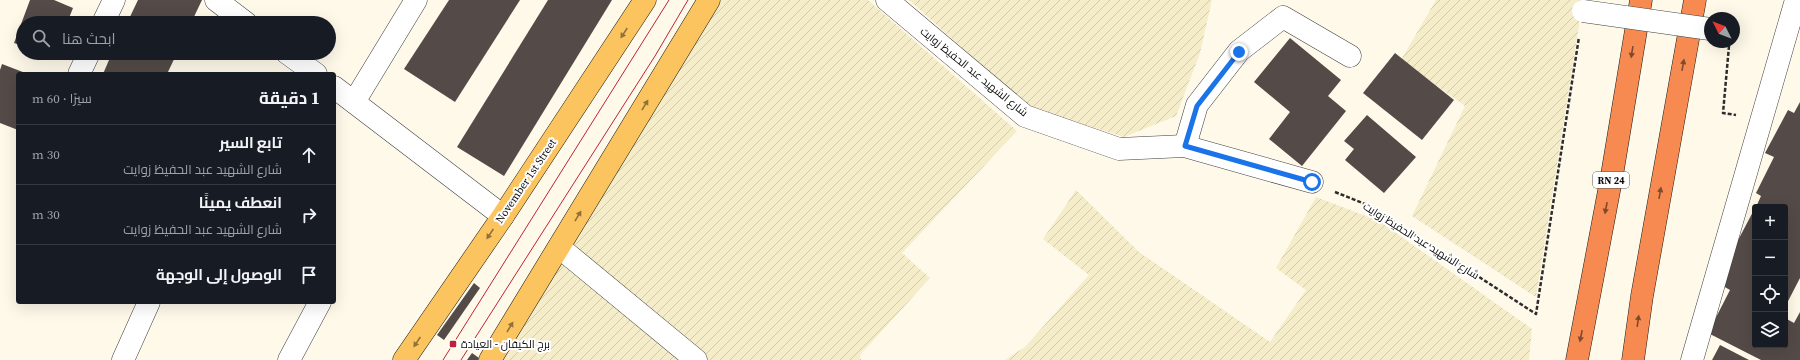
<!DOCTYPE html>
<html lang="ar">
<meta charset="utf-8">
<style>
:root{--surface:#171b24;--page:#242831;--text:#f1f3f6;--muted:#9ea1a6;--line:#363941}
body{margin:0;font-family:"Source Serif 4",Cairo,serif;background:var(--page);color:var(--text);direction:rtl}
.controls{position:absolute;right:12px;bottom:12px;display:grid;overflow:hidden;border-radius:4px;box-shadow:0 4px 16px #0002}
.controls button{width:36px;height:36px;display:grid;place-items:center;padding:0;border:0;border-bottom:1px solid var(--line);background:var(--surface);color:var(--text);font:20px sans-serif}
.compass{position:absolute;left:1704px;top:12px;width:36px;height:36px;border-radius:50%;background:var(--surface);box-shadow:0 4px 16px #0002;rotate:312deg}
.stop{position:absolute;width:12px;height:12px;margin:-9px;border:3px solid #1a73e8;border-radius:50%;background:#fff}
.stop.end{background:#1a73e8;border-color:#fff;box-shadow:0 1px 4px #0008}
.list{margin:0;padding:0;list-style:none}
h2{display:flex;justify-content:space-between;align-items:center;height:52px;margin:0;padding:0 16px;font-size:17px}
h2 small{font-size:13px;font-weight:400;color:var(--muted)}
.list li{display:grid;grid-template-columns:26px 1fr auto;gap:12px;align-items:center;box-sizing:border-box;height:60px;padding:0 16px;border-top:1px solid var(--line)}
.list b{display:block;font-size:15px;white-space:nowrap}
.list p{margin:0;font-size:13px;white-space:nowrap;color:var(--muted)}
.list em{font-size:13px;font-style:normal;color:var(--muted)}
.icon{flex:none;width:22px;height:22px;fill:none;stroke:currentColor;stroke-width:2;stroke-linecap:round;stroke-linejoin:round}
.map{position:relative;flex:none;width:1800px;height:360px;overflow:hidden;direction:ltr}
.search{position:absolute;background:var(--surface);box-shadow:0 4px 16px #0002;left:16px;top:16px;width:320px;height:44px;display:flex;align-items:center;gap:10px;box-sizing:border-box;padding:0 14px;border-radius:22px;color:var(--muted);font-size:15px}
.panel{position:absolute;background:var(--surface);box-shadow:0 4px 16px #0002;left:16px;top:72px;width:320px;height:232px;border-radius:4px;direction:rtl}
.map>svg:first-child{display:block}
.farmland{fill:url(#farmland-furrows)}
.building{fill:#544b48}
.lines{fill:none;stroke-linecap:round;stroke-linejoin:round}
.minor-casing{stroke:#3e3e3e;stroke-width:23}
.major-casing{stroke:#1c1c1c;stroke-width:23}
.highway-casing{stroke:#1c1c1c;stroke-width:23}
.path{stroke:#2d2d2d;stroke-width:2.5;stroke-dasharray:4 2;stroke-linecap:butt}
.minor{stroke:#fff;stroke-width:22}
.major{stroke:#fbc45e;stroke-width:22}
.highway{stroke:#f68a50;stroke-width:22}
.tram{stroke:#bd223a;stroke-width:1}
.minor-bridge-casing{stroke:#3e3e3e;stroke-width:23;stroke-linecap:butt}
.minor-bridge{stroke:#fff;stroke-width:22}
.oneway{fill:#8f7139}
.oneway2{fill:#804a2e}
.route{stroke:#1a73e8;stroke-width:5}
.poi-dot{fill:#bd223a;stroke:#fff;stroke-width:1.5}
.labels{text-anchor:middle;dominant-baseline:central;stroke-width:4;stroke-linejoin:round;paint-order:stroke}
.shield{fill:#fff;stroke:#545454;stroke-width:1}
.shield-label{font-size:10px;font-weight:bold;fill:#0b0b0b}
.street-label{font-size:11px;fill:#0b0b0b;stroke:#fff}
.poi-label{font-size:11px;fill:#0b0b0b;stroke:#fff;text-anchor:start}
</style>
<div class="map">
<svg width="1800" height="360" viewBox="0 0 1800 360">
<defs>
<pattern id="farmland-furrows" width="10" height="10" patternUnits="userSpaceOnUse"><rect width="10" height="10" fill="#f5ecca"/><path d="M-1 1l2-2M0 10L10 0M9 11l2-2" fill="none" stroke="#d1c9ac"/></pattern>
</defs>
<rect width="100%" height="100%" fill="#fff9ea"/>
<g class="farmland">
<polygon points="721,0 868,0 1017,131 902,253 930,278 860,355 861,360 496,360"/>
<polygon points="909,0 1212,0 1200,53 1176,116 1124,137 1028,107"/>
<polygon points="1436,0 1583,0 1536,297 1412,216 1465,106 1401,60"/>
<polygon points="1076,190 1139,252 1270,342 1306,290 1276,268 1316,197 1379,221 1532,329 1529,360 1005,360 1025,347 1089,275 1043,239"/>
</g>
<g class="building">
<polygon points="30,0 54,0 73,8 67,23 23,23 23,46 14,43"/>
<polygon points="138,0 202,0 191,23 127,23"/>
<polygon points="449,0 520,0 455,102 404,69"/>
<polygon points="548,0 612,0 504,176 457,147"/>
<polygon points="1290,38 1341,80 1328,96 1346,111 1302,166 1269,139 1290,112 1254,82"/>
<polygon points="41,53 56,53 54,58"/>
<polygon points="112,53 177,53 167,74 103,74"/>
<polygon points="1395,53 1454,100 1422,140 1363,93"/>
<polygon points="2,64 28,74 18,74 18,130 0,123 0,70"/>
<polygon points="1800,102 1800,278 1785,307 1785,207 1756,207 1761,196 1756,193 1774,157 1765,153 1788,110 1794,113"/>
<polygon points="1367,115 1416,157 1384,193 1345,160 1354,149 1344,141"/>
<polygon points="1755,208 1755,345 1785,345 1785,318 1794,323 1800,312 1800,360 1761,360 1708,333 1730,290 1716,282"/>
<polygon points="474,283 480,288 444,340 437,335"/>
<polygon points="1720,345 1749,360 1712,360"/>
<polygon points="472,353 479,358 478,360 467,360"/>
</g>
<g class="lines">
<defs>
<g id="minor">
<polyline points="216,0 246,23"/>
<polyline points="887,0 1025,116 1119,149 1184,146 1312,182"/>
<polyline points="103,23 114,0"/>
<polyline points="287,53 316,74"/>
<polyline points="79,74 89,53"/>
<polyline points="334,87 503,216"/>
<polyline points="354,102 416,0"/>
<polyline points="1185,146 1197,105 1239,51 1283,17 1350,56"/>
<polyline points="559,247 696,360"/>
<polyline points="123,360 149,302"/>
<polyline points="289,360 320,302"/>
<polyline points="1692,360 1796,0"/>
</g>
<g id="major">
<polyline points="404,360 503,216 645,0"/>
<polyline points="490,360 709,0"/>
</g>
<g id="highway">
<polyline points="1577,360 1612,175 1641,0"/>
<polyline points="1633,360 1642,296 1695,0"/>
</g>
</defs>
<use href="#minor" class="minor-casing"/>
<use href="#major" class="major-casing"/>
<use href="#highway" class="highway-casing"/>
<g class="path">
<polyline points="1729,46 1723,113 1736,115"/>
<polyline points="1335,192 1370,206 1536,314 1579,37"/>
</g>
<use href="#minor" class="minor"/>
<use href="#major" class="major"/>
<use href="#highway" class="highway"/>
<g class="tram">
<polyline points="443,360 669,0"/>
<polyline points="461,360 655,56 688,0"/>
</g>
<defs>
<polyline id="minor-bridge" points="1583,11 1710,29"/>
</defs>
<use href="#minor-bridge" class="minor-bridge-casing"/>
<use href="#minor-bridge" class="minor-bridge"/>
</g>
<defs><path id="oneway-solid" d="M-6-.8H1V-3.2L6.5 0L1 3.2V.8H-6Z"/></defs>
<g class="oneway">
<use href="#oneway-solid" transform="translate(624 33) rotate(123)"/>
<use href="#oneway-solid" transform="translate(645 105) rotate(-59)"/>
<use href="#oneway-solid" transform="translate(578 216) rotate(-59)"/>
<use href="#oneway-solid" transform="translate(490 234) rotate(124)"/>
<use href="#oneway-solid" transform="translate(510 327) rotate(-59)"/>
<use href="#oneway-solid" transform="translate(417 342) rotate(124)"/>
</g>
<g class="oneway2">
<use href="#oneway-solid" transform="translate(1632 52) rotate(99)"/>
<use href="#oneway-solid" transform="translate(1683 65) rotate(-80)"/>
<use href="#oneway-solid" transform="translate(1660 193) rotate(-80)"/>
<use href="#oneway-solid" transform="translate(1606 208) rotate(101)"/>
<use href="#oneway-solid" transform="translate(1638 321) rotate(-82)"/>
<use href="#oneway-solid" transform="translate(1581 336) rotate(101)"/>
</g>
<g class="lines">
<polyline class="route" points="1239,52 1197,106 1185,146 1312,182"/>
</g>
<rect class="poi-dot" x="449" y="340" width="8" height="8" rx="2"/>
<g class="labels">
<rect class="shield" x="1593" y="172" width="36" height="16" rx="3"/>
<g class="shield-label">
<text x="1611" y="180">RN 24</text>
</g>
<g class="street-label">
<text transform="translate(974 72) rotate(39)">شارع الشهيد عبد الحفيظ زوايت</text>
<text transform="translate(526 181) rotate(-56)">November 1st Street</text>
<text transform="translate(1421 241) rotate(32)">شارع الشهيد عبد الحفيظ زوايت</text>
</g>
<g class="poi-label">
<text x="461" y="344">برج الكيفان - العيادة</text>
</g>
</g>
</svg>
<div class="controls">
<button>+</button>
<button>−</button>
<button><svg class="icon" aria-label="locate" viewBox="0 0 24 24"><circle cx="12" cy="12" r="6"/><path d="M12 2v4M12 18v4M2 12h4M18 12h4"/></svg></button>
<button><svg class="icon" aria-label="layers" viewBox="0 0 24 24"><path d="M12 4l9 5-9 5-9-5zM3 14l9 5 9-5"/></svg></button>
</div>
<svg class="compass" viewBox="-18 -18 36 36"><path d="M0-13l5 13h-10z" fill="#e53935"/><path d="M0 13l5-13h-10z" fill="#9ea1a6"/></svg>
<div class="stop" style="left:1312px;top:182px"></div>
<div class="stop end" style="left:1239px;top:52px"></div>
<div class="search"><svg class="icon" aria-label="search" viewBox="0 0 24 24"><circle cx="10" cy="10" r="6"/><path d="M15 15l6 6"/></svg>ابحث هنا</div>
<section class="panel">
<h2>1 دقيقة<small>سيرًا · 60 m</small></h2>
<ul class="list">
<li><svg class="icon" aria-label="ahead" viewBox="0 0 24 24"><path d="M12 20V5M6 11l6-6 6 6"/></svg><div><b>تابع السير</b><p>شارع الشهيد عبد الحفيظ زوايت</p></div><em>30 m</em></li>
<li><svg class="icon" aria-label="right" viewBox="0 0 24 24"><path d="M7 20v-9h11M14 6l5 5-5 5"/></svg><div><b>انعطف يمينًا</b><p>شارع الشهيد عبد الحفيظ زوايت</p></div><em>30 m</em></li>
<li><svg class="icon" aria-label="arrive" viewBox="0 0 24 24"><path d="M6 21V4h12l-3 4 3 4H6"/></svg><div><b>الوصول إلى الوجهة</b></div></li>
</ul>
</section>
</div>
